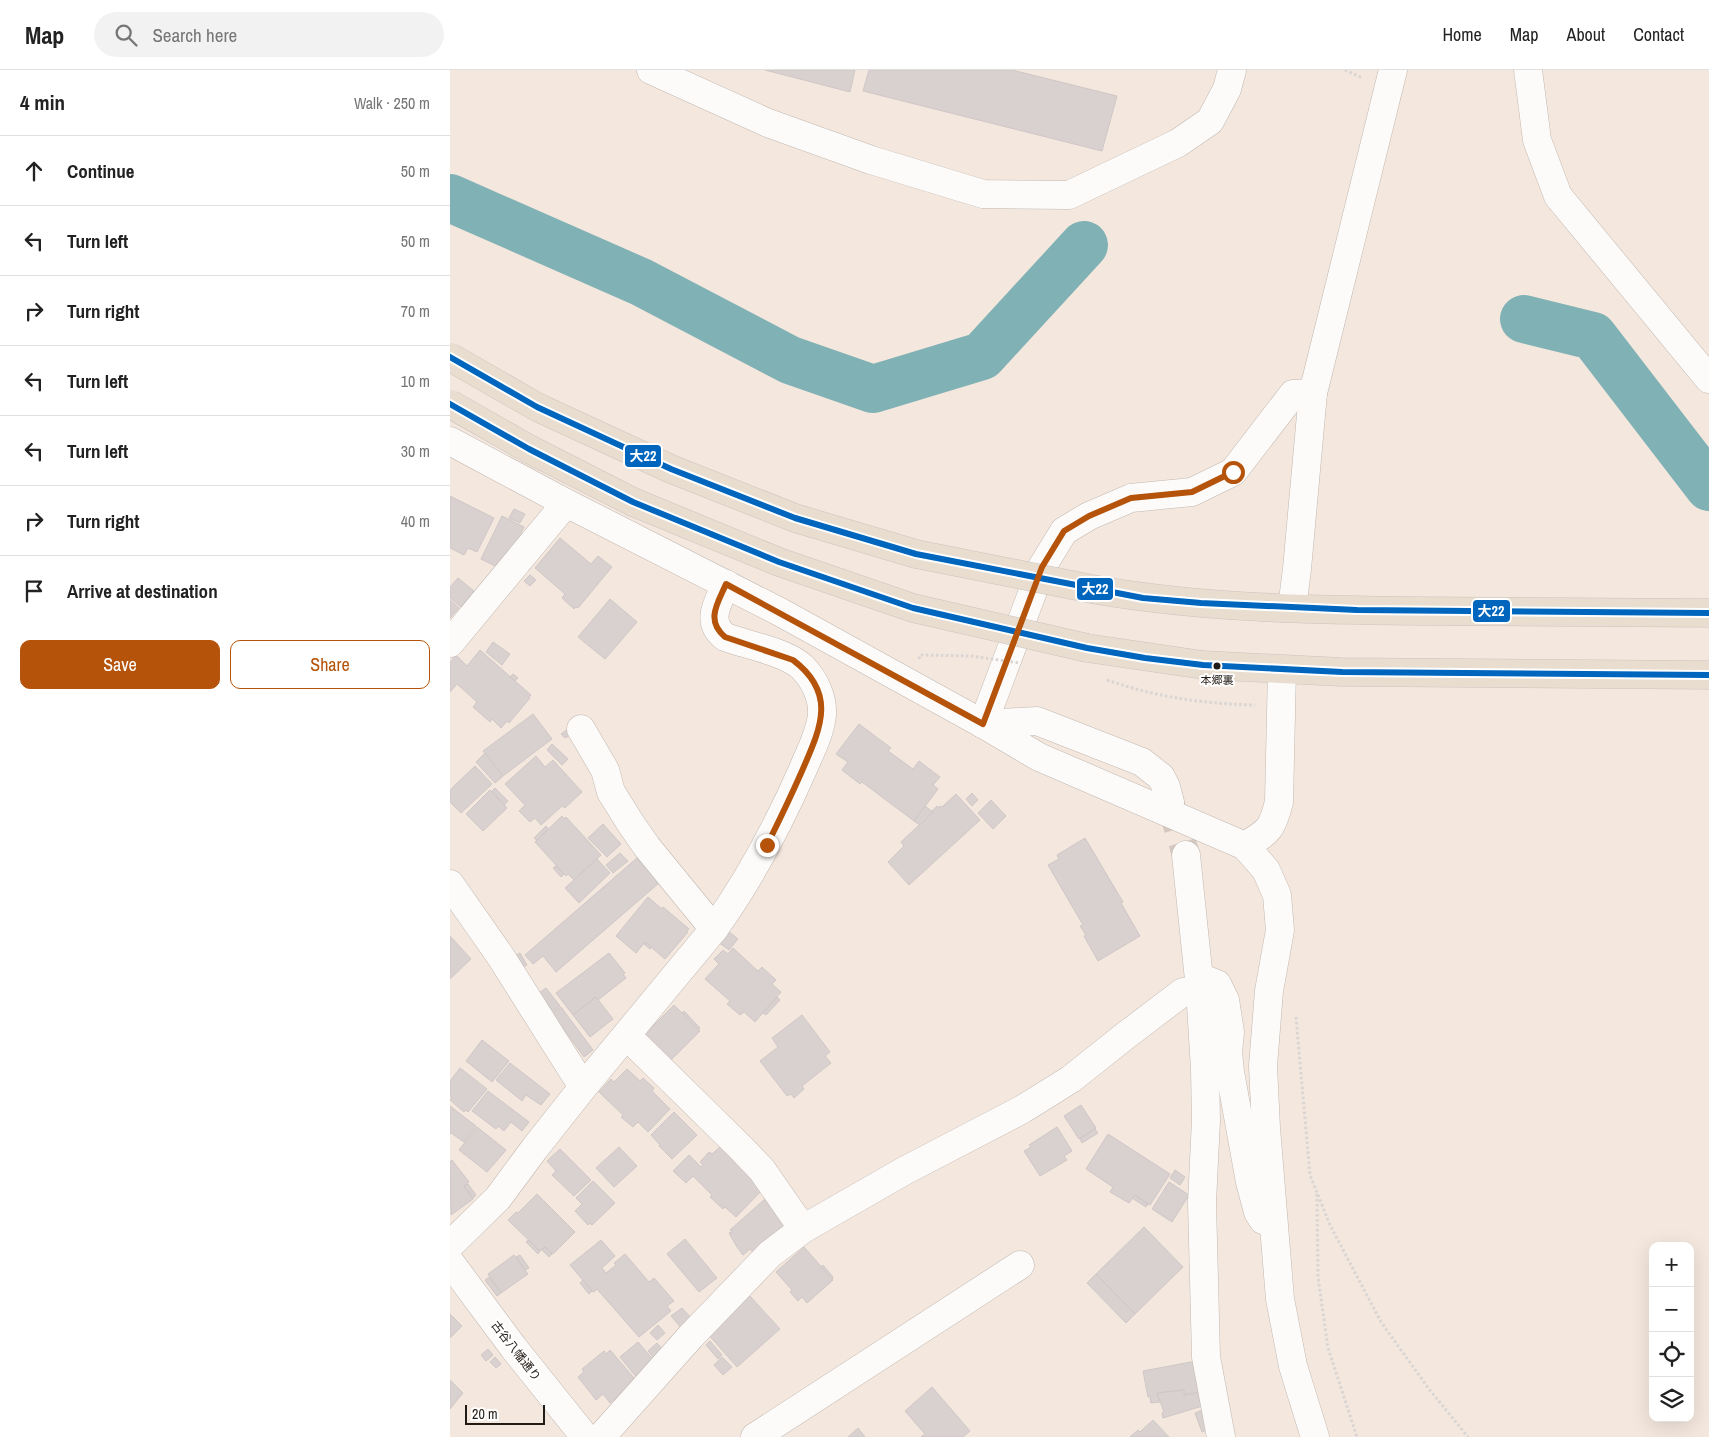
<!DOCTYPE html>
<meta charset="utf-8">
<style>
:root{--surface:#fff;--page:#f2f2f2;--text:#222;--muted:#767676;--line:#e0e0e0;--accent:#b45309}
body{margin:0;font-family:"Archivo Narrow","Noto Sans JP",sans-serif;background:var(--page);color:var(--text)}
.controls{position:absolute;right:15px;bottom:15px;display:grid;overflow:hidden;border-radius:10px;box-shadow:0 5px 20px #0002}
.controls button{width:45px;height:45px;display:grid;place-items:center;padding:0;border:0;border-bottom:1px solid var(--line);background:var(--surface);color:var(--text);font:25px sans-serif}
.scale{position:absolute;left:15px;bottom:12px;width:80px;box-sizing:border-box;padding-left:5px;border:2px solid #221a14;border-top:0;font-size:14px;line-height:18px;white-space:nowrap;color:#221a14;-webkit-text-stroke:4px #fff;paint-order:stroke}
.stop{position:absolute;width:15px;height:15px;margin:-11px;border:4px solid #b45309;border-radius:50%;background:#fff}
.stop.end{background:#b45309;border-color:#fff;box-shadow:0 1px 5px #0008}
.list{margin:0;padding:0;list-style:none}
h2{display:flex;justify-content:space-between;align-items:center;height:65px;margin:0;padding:0 20px;font-size:21px}
h2 small{font-size:16px;font-weight:400;color:var(--muted)}
.list li{display:grid;grid-template-columns:32px 1fr auto;gap:15px;align-items:center;box-sizing:border-box;height:70px;padding:0 20px;border-top:1px solid var(--line)}
.list b{display:block;font-size:19px;white-space:nowrap}
.list em{font-size:16px;font-style:normal;color:var(--muted)}
.actions{display:flex;gap:10px;padding:15px 20px}
.actions a{flex:1;padding:11px 0;border:1px solid var(--accent);border-radius:10px;text-align:center;font-size:18px;color:var(--accent)}
.actions .main{background:var(--accent);color:#fff}
.icon{flex:none;width:28px;height:28px;fill:none;stroke:currentColor;stroke-width:2;stroke-linecap:round;stroke-linejoin:round}
.map{position:relative;flex:none;width:1259px;height:1367px;overflow:hidden}
header{display:flex;align-items:center;gap:30px;box-sizing:border-box;height:70px;padding:0 25px;background:var(--surface);border-bottom:1px solid var(--line)}
header strong{font-size:24px}
nav{display:flex;gap:28px;margin-inline-start:auto;font-size:18px}
.search{width:350px;height:45px;background:var(--page);display:flex;align-items:center;gap:12px;box-sizing:border-box;padding:0 18px;border-radius:28px;color:var(--muted);font-size:19px}
main{display:flex}
aside{flex:1;background:var(--surface)}
.map>svg:first-child{display:block}
.lines{fill:none;stroke-linecap:round;stroke-linejoin:round}
.river{stroke:#80b1b5;stroke-width:48}
.building{fill:#d9d1d0;stroke:#cfc7c6}
.minor-tunnel{stroke:#d4c8c0;stroke-width:28;stroke-dasharray:28 14;stroke-linecap:butt}
.minor-casing{stroke:#c1b8b0;stroke-width:29}
.highway-casing{stroke:#cac4c0;stroke-width:29}
.path{stroke:#d9d5d3;stroke-width:3;stroke-dasharray:2.5 2.5;stroke-linecap:butt}
.minor{stroke:#fdfbfa;stroke-width:28}
.highway{stroke:#e8ddce;stroke-width:28}
.highway-bridge-casing{stroke:#cac4c0;stroke-width:29;stroke-linecap:butt}
.path-bridge{stroke:#d9d5d3;stroke-width:3;stroke-dasharray:2.5 2.5;stroke-linecap:butt}
.highway-bridge{stroke:#e8ddce;stroke-width:28}
.bus-1-casing{stroke:#fff;stroke-width:10}
.bus-1{stroke:#0065bd;stroke-width:6}
.route{stroke:#b45309;stroke-width:6}
.bus-dot{fill:#221a14;stroke:#fff;stroke-width:2}
.labels{text-anchor:middle;dominant-baseline:central;stroke-width:4;stroke-linejoin:round;paint-order:stroke}
.bus-label{font-size:11px;fill:#221a14;stroke:#fff}
.street-label{font-size:12px;fill:#221a14;stroke:#fff}
.line-badge{stroke:#fff;stroke-width:2}
.badge-label{font-size:14px;text-anchor:middle;font-weight:bold;fill:#fff}
</style>
<header>
<strong>Map</strong>
<div class="search"><svg class="icon" aria-label="search" viewBox="0 0 24 24"><circle cx="10" cy="10" r="6"/><path d="M15 15l6 6"/></svg>Search here</div>
<nav><a>Home</a><a>Map</a><a>About</a><a>Contact</a></nav>
</header>
<main>
<aside>
<h2>4 min<small>Walk · 250 m</small></h2>
<ul class="list">
<li><svg class="icon" aria-label="ahead" viewBox="0 0 24 24"><path d="M12 20V5M6 11l6-6 6 6"/></svg><div><b>Continue</b></div><em>50 m</em></li>
<li><svg class="icon" aria-label="left" viewBox="0 0 24 24"><path d="M17 20v-9H6M10 6l-5 5 5 5"/></svg><div><b>Turn left</b></div><em>50 m</em></li>
<li><svg class="icon" aria-label="right" viewBox="0 0 24 24"><path d="M7 20v-9h11M14 6l5 5-5 5"/></svg><div><b>Turn right</b></div><em>70 m</em></li>
<li><svg class="icon" aria-label="left" viewBox="0 0 24 24"><path d="M17 20v-9H6M10 6l-5 5 5 5"/></svg><div><b>Turn left</b></div><em>10 m</em></li>
<li><svg class="icon" aria-label="left" viewBox="0 0 24 24"><path d="M17 20v-9H6M10 6l-5 5 5 5"/></svg><div><b>Turn left</b></div><em>30 m</em></li>
<li><svg class="icon" aria-label="right" viewBox="0 0 24 24"><path d="M7 20v-9h11M14 6l5 5-5 5"/></svg><div><b>Turn right</b></div><em>40 m</em></li>
<li><svg class="icon" aria-label="arrive" viewBox="0 0 24 24"><path d="M6 21V4h12l-3 4 3 4H6"/></svg><div><b>Arrive at destination</b></div></li>
</ul>
<div class="actions"><a class="main">Save</a><a>Share</a></div>
</aside>
<div class="map">
<svg width="1259" height="1367" viewBox="0 0 1259 1367">
<rect width="100%" height="100%" fill="#f4e7de"/>
<g class="lines">
<g class="river">
<polyline points="0,128 191,212 340,290 423,319 532,286 634,175"/>
<polyline points="1074,249 1143,266 1259,417"/>
</g>
</g>
<g class="building">
<polygon points="315,0 405,0 400,22"/>
<polygon points="419,0 562,0 667,26 652,81 413,21"/>
<polygon points="0,426 44,448 27,482 18,478 14,485 0,478"/>
<polygon points="64,439 75,444 70,453 59,448"/>
<polygon points="52,446 74,457 64,477 47,497 31,489"/>
<polygon points="110,468 141,494 148,486 162,497 128,538 126,537 124,539 112,528 115,524 85,498"/>
<polygon points="80,505 86,510 80,516 74,511"/>
<polygon points="8,508 24,521 11,537 0,528 0,517"/>
<polygon points="160,529 187,552 155,589 128,567"/>
<polygon points="0,530 9,538 0,548"/>
<polygon points="43,572 60,584 52,595 36,582"/>
<polygon points="30,580 81,625 79,627 80,628 59,653 57,651 51,658 42,649 40,652 23,637 27,632 7,614 0,622 0,592 6,585 17,596"/>
<polygon points="63,604 68,608 65,611 60,607"/>
<polygon points="83,644 102,669 53,706 33,681"/>
<polygon points="409,654 441,678 438,681 463,699 469,691 490,707 483,715 488,719 464,751 412,712 410,714 392,700 398,692 386,684"/>
<polygon points="118,659 122,664 115,668 111,664"/>
<polygon points="102,674 118,689 112,695 97,680"/>
<polygon points="35,683 53,706 45,713 26,692"/>
<polygon points="86,686 95,697 103,690 132,722 115,738 112,736 91,755 85,748 80,752 69,741 75,735 55,714"/>
<polygon points="25,696 42,714 11,743 0,732 0,720"/>
<polygon points="45,718 58,731 54,735 42,721"/>
<polygon points="40,720 57,738 33,761 16,744"/>
<polygon points="522,723 528,730 522,736 516,729"/>
<polygon points="506,724 530,750 459,815 438,792 454,776 451,772 483,742 482,741 487,736 489,738 490,736 492,737"/>
<polygon points="541,730 556,746 543,759 528,743"/>
<polygon points="475,736 483,742 470,755 464,751"/>
<polygon points="112,746 114,749 116,747 151,785 124,810 118,804 116,806 85,772"/>
<polygon points="153,754 171,774 157,787 138,768"/>
<polygon points="96,756 98,759 87,770 84,768"/>
<polygon points="635,768 673,832 671,833 690,866 648,891 634,866 636,865 630,856 633,855 598,795 609,789 607,785"/>
<polygon points="170,783 178,791 163,803 156,795"/>
<polygon points="187,788 209,813 106,902 93,886 83,894 75,885"/>
<polygon points="147,789 160,803 129,833 115,818"/>
<polygon points="106,796 114,804 111,807 103,798"/>
<polygon points="198,827 212,839 213,837 239,859 236,861 238,862 215,889 195,872 186,883 166,866"/>
<polygon points="277,860 288,869 279,880 268,872"/>
<polygon points="0,866 21,889 0,909"/>
<polygon points="195,872 202,877 200,879 194,874"/>
<polygon points="283,878 308,901 312,897 326,910 322,914 331,922 305,952 294,942 290,945 277,934 280,931 255,909 269,894 264,889 273,880 278,884"/>
<polygon points="70,883 77,895 71,898 64,887"/>
<polygon points="159,883 175,903 173,904 176,908 148,930 146,927 123,945 106,923"/>
<polygon points="96,918 110,936 103,941 89,923"/>
<polygon points="146,927 163,949 140,967 123,945"/>
<polygon points="327,927 330,930 316,945 313,943"/>
<polygon points="224,935 250,961 220,991 194,965"/>
<polygon points="111,937 143,980 134,987 102,943"/>
<polygon points="234,941 250,958 248,959 232,943"/>
<polygon points="352,945 380,982 375,986 381,993 352,1016 354,1019 344,1028 341,1024 337,1026 310,991 328,977 322,968"/>
<polygon points="32,970 59,991 42,1012 16,991"/>
<polygon points="60,993 100,1024 91,1035 76,1025 72,1031 46,1010"/>
<polygon points="10,998 37,1019 18,1042 16,1040 14,1042 0,1030 2,1027 0,1026 0,1011"/>
<polygon points="177,999 190,1011 193,1008 204,1018 202,1021 220,1039 198,1062 188,1052 183,1057 171,1047 173,1045 149,1022 161,1009 164,1012"/>
<polygon points="38,1021 79,1052 72,1061 61,1052 54,1061 48,1056 46,1059 22,1041"/>
<polygon points="631,1035 646,1058 629,1069 614,1046"/>
<polygon points="0,1036 26,1056 14,1072 1,1063 0,1064"/>
<polygon points="224,1042 247,1065 222,1089 209,1076 210,1075 201,1065"/>
<polygon points="27,1057 56,1080 37,1102 9,1080"/>
<polygon points="607,1057 622,1081 614,1086 617,1090 590,1106 574,1081 581,1077 579,1075"/>
<polygon points="645,1059 648,1063 632,1073 630,1069"/>
<polygon points="658,1064 720,1104 700,1135 685,1125 679,1133 660,1122 663,1117 636,1099"/>
<polygon points="169,1077 187,1096 164,1117 146,1098"/>
<polygon points="270,1077 313,1119 286,1147 275,1137 273,1139 260,1127 262,1125 243,1106 236,1113 223,1101 239,1085 251,1097 253,1095 250,1092 259,1082 262,1084"/>
<polygon points="110,1079 141,1110 124,1126 102,1105 106,1101 97,1091"/>
<polygon points="2,1090 19,1112 14,1116 23,1129 1,1145 0,1092"/>
<polygon points="725,1100 735,1107 730,1115 720,1108"/>
<polygon points="143,1111 165,1133 142,1155 139,1153 138,1155 125,1141 132,1134 126,1128"/>
<polygon points="719,1112 739,1125 722,1152 702,1139"/>
<polygon points="18,1114 26,1125 23,1128 14,1116"/>
<polygon points="87,1124 125,1162 103,1184 95,1177 90,1181 58,1150 66,1142 68,1143"/>
<polygon points="685,1125 698,1134 696,1137 682,1128"/>
<polygon points="315,1129 333,1148 330,1151 335,1157 305,1185 300,1179 293,1185 287,1177 279,1163 282,1162 280,1160"/>
<polygon points="694,1157 733,1197 685,1244 646,1204"/>
<polygon points="235,1169 267,1208 249,1222 217,1184"/>
<polygon points="78,1170 90,1181 88,1184 76,1172"/>
<polygon points="151,1170 165,1186 152,1198 156,1203 166,1195 164,1193 175,1184 199,1212 204,1208 224,1231 217,1236 221,1241 189,1267 147,1219 144,1222 142,1221 120,1195"/>
<polygon points="95,1177 102,1184 99,1187 92,1180"/>
<polygon points="354,1177 383,1210 357,1233 352,1227 348,1231 340,1222 342,1220 326,1202"/>
<polygon points="64,1185 78,1204 51,1223 38,1204"/>
<polygon points="70,1185 79,1198 75,1200 66,1187"/>
<polygon points="373,1195 383,1207 382,1209 371,1197"/>
<polygon points="646,1204 685,1244 676,1253 637,1213"/>
<polygon points="39,1207 51,1223 47,1226 35,1210"/>
<polygon points="133,1210 142,1221 139,1224 130,1213"/>
<polygon points="299,1225 330,1259 287,1297 257,1263"/>
<polygon points="232,1238 244,1251 233,1260 221,1246"/>
<polygon points="0,1244 12,1256 0,1268"/>
<polygon points="208,1255 215,1263 207,1270 200,1263"/>
<polygon points="260,1271 272,1285 268,1289 256,1275"/>
<polygon points="188,1272 206,1293 187,1308 170,1287"/>
<polygon points="207,1273 213,1280 204,1288 198,1281"/>
<polygon points="38,1279 43,1285 36,1291 31,1285"/>
<polygon points="160,1280 184,1308 180,1311 182,1315 160,1333 153,1324 146,1330 128,1307 134,1302 132,1299 154,1281 156,1284"/>
<polygon points="45,1287 51,1294 46,1298 40,1292"/>
<polygon points="272,1287 282,1297 273,1305 264,1295"/>
<polygon points="746,1291 751,1322 734,1325 734,1320 707,1323 710,1332 701,1333 700,1327 698,1327 693,1301"/>
<polygon points="0,1310 13,1323 0,1339"/>
<polygon points="482,1317 520,1361 513,1367 471,1367 475,1364 455,1341"/>
<polygon points="734,1320 734,1325 751,1322 759,1334 713,1348 712,1343 714,1342 707,1323"/>
<polygon points="758,1338 765,1356 752,1362 745,1343"/>
<polygon points="703,1350 719,1367 680,1367 688,1360 690,1362"/>
<polygon points="408,1358 415,1367 398,1367"/>
</g>
<g class="lines">
<polyline class="minor-tunnel" points="720,732 736,785"/>
<defs>
<g id="minor">
<polyline points="201,0 318,53 421,90 533,124 619,125 728,73 760,51 777,19 782,0"/>
<polyline points="1078,0 1087,70 1108,126 1259,309"/>
<polyline points="0,371 116,433 330,542 533,654 589,687 795,776 816,800 827,825 830,860 819,921 813,996 816,1058 830,1229 843,1296 865,1367"/>
<polyline points="842,538 847,499 863,323 943,0"/>
<polyline points="0,573 116,433"/>
<polyline points="533,654 592,497 614,461 639,446 681,428 742,422 783,402 843,324 863,323"/>
<polyline points="533,654 587,651 692,692 711,707 716,717 720,732"/>
<polyline points="131,659 155,700 161,722 181,754 197,777 264,859"/>
<path d="M795 776C819 761 822 760 829 732L832 600"/>
<polyline points="0,814 51,887 133,1017"/>
<polyline points="749,907 767,914 775,930 780,962 778,982 780,1002 800,1112 808,1142 813,1150"/>
<polyline points="750,919 755,999 756,1050 752,1132 756,1287 771,1367"/>
<polyline points="177,966 291,1078 312,1100 353,1159"/>
<path d="M0 1175 48 1128 85 1078 130 1021 264 859C300 809 328 756 353 699 360 682 370 664 372 645 373 628 365 610 352 597 336 582 297 575 275 567 255 551 268 533 276 514"/>
<polyline points="0,1192 63,1277 135,1367"/>
<polyline points="151,1367 241,1266 320,1184 353,1159 454,1101 573,1039 621,1009 675,966 733,922 750,919 736,785"/>
<polyline points="305,1367 570,1195"/>
</g>
<g id="highway">
<path d="M647 520C753 538 861 540 968 541 1065 541 1162 542 1259 543"/>
<polyline points="637,578 753,595 892,602 1259,605"/>
</g>
</defs>
<use href="#minor" class="minor-casing"/>
<use href="#highway" class="highway-casing"/>
<g class="path">
<polyline points="895,0 913,8"/>
<polyline points="469,589 470,585 521,586"/>
<path d="M657 610C706 627 754 634 805 635"/>
<polyline points="846,947 860,1105 880,1155 931,1252 979,1319 1018,1367"/>
<polyline points="867,1124 868,1207 878,1278 907,1367"/>
</g>
<use href="#minor" class="minor"/>
<use href="#highway" class="highway"/>
<defs>
<g id="highway-bridge">
<polyline points="0,287 87,337 221,399 345,448 466,484 647,520"/>
<polyline points="0,334 79,379 183,432 329,492 463,538 637,578"/>
</g>
</defs>
<use href="#highway-bridge" class="highway-bridge-casing"/>
<polyline class="path-bridge" points="521,586 570,593"/>
<use href="#highway-bridge" class="highway-bridge"/>
<defs>
<g id="bus-1">
<polyline points="0,287 87,337 221,399 345,448 466,484 693,528 751,533 907,540 1259,543"/>
<polyline points="0,334 79,379 183,432 329,492 463,538 637,578 695,588 753,595 892,602 1259,605"/>
</g>
</defs>
<use href="#bus-1" class="bus-1-casing"/>
<use href="#bus-1" class="bus-1"/>
</g>
<g class="lines">
<path class="route" d="M317 775C329 751 341 726 352 701 370 659 388 624 343 590L275 567C255 550 268 533 276 514L533 654 592 497 614 461 639 446 681 428 742 422 783 402"/>
</g>
<circle class="bus-dot" cx="767" cy="596" r="4.5"/>
<g class="labels">
<g class="bus-label">
<text x="767" y="610">本郷裏</text>
</g>
<g class="street-label">
<text transform="translate(66 1281) rotate(52)">古谷八幡通り</text>
</g>
</g>
<g class="line-badge">
<rect x="174" y="374" width="38" height="24" rx="5" fill="#0065bd"/>
<rect x="626" y="507" width="38" height="24" rx="5" fill="#0065bd"/>
<rect x="1022" y="529" width="39" height="24" rx="5" fill="#0065bd"/>
</g>
<g class="badge-label">
<text x="193" y="391">大22</text>
<text x="645" y="524">大22</text>
<text x="1041" y="546">大22</text>
</g>
</svg>
<div class="controls">
<button>+</button>
<button>−</button>
<button><svg class="icon" aria-label="locate" viewBox="0 0 24 24"><circle cx="12" cy="12" r="6"/><path d="M12 2v4M12 18v4M2 12h4M18 12h4"/></svg></button>
<button><svg class="icon" aria-label="layers" viewBox="0 0 24 24"><path d="M12 4l9 5-9 5-9-5zM3 14l9 5 9-5"/></svg></button>
</div>
<div class="scale">20 m</div>
<div class="stop" style="left:783px;top:402px"></div>
<div class="stop end" style="left:317px;top:775px"></div>
</div>
</main>
